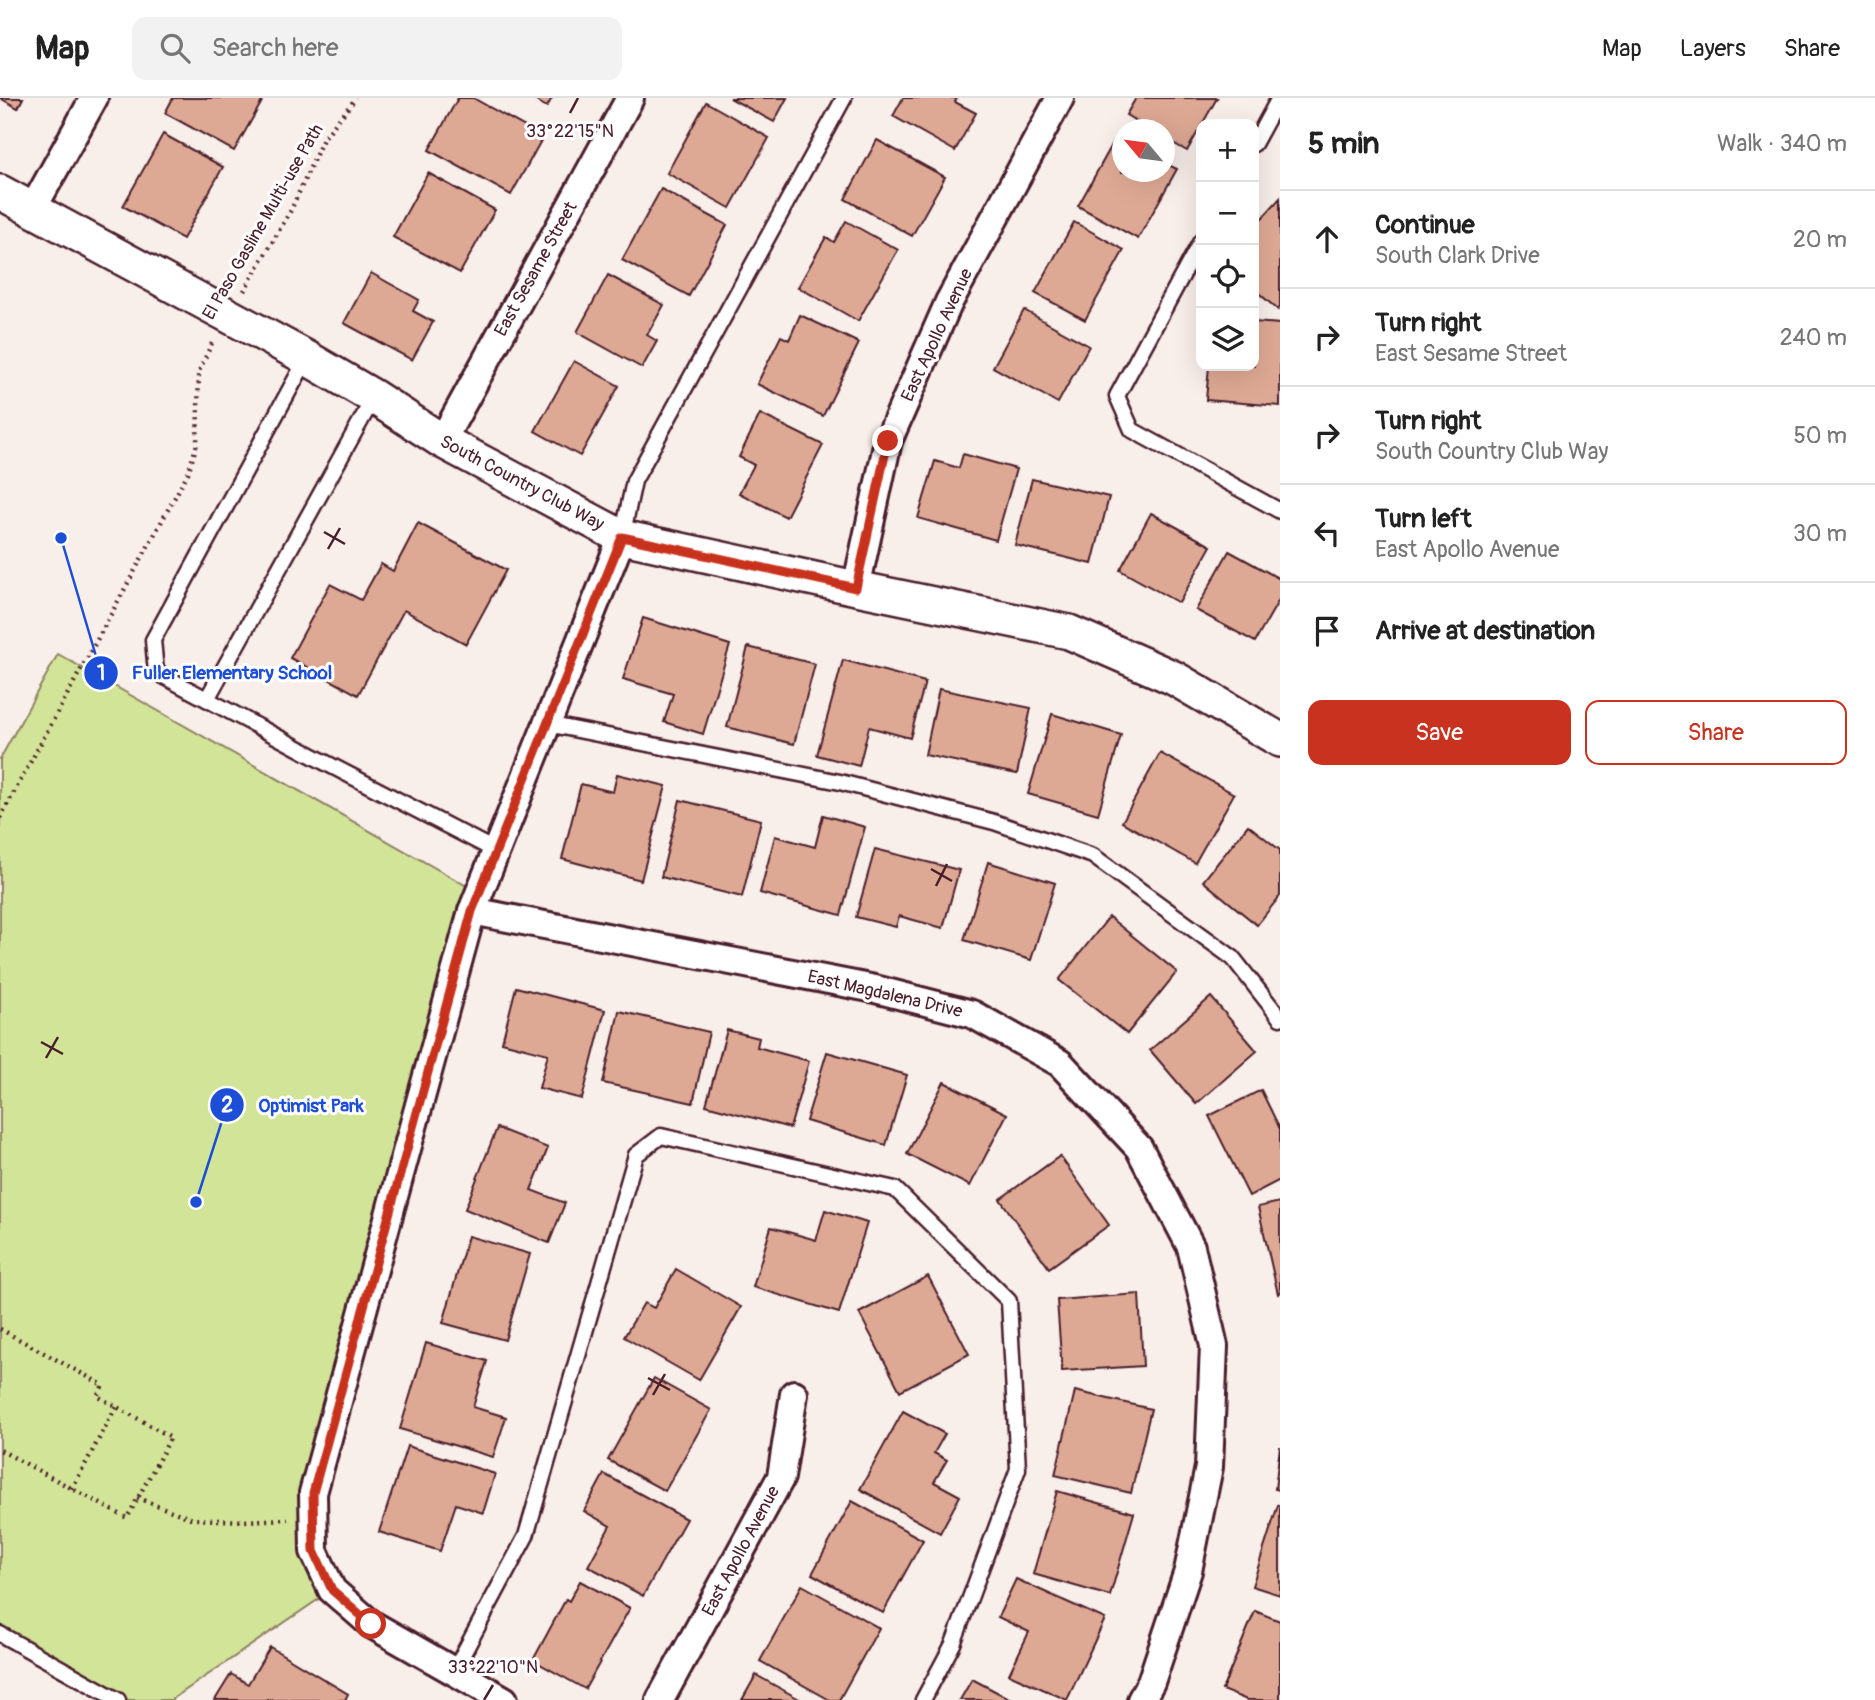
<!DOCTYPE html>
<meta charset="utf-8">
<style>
:root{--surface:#fff;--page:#f2f2f2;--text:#222;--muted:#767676;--line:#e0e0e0;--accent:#c8321e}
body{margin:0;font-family:Pangolin,sans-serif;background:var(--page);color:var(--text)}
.controls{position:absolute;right:21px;top:21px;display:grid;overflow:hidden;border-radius:14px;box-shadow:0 7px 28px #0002}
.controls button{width:63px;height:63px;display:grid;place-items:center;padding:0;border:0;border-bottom:2px solid var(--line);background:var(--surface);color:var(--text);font:35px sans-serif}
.compass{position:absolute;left:1112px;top:21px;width:63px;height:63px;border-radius:50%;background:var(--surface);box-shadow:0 7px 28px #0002;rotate:299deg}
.stop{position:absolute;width:21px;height:21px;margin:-16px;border:5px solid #c8321e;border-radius:50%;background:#fff}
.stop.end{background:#c8321e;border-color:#fff;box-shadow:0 2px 7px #0008}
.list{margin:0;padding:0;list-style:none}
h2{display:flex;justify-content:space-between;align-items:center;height:91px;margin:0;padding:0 28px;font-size:30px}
h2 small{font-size:23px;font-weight:400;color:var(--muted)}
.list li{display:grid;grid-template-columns:46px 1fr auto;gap:21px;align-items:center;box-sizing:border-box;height:98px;padding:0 28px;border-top:2px solid var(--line)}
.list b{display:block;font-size:26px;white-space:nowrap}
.list p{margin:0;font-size:23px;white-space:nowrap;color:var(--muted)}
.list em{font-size:23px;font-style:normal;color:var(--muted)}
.actions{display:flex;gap:14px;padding:21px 28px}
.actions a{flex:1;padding:16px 0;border:2px solid var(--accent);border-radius:14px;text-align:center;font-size:24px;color:var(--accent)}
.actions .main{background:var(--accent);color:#fff}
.icon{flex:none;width:38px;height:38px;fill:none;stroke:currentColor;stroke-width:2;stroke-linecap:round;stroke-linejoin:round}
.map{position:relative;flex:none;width:1280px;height:1602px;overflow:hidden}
header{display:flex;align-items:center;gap:42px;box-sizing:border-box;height:98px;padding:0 35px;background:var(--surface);border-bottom:2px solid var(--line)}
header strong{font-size:33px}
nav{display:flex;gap:38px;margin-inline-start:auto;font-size:24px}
.search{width:490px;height:63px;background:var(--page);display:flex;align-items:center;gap:18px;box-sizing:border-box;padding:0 24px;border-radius:14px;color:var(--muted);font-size:26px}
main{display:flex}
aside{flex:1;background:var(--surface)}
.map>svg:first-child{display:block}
.green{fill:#d2e498;stroke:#8e8262;stroke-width:2}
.building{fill:#dea994;stroke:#4a1f2b;stroke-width:2}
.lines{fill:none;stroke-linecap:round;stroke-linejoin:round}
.service-casing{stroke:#4a1f2b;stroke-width:19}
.minor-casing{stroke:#4a1f2b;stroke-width:32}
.tertiary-casing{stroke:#4a1f2b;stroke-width:38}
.path{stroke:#4a1f2b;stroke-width:4.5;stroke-dasharray:2 5;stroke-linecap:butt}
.service{stroke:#fff;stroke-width:14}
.minor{stroke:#fff;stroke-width:26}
.tertiary{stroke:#fff;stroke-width:33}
.route{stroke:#c8321e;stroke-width:9}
.ticks{fill:none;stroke:#4a1f2b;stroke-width:2.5}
.labels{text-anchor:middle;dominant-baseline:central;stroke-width:6;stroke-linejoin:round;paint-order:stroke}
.street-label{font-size:18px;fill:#4a1f2b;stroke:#fff}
.ticks-label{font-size:18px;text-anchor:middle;fill:#4a1f2b;stroke:#fff;stroke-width:6;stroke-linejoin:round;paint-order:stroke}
.leader{fill:none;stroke:#1d4ed8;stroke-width:2.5}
.callout-dot{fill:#1d4ed8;stroke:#fff;stroke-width:2.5}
.mark-label{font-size:21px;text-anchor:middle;font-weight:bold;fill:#fff}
.callout-label{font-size:19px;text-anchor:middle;font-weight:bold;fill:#1d4ed8;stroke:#fff;stroke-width:6;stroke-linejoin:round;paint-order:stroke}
</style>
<header>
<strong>Map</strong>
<div class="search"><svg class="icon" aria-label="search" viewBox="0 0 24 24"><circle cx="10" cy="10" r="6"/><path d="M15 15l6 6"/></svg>Search here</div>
<nav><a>Map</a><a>Layers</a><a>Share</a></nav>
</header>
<main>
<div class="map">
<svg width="1280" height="1602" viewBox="0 0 1280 1602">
<rect width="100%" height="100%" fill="#f8eeea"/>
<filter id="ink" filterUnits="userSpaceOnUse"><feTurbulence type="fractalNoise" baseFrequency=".0143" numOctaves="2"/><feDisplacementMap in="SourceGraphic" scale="14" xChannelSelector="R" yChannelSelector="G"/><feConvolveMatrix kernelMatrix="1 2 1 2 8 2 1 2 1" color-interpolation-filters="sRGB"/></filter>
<g filter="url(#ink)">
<polygon class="green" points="58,556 479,795 313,1395 332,1492 171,1602 118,1602 0,1536 0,661"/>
<g class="building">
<polygon points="0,0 23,0 18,10"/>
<polygon points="173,0 264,0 234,53 165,15"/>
<polygon points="458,0 473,0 543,39 511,97 429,52"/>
<polygon points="531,0 552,0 547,9"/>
<polygon points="730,0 787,0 774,24"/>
<polygon points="903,0 957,0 955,4 976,15 955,53 893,18"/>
<polygon points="1136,0 1217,0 1187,53 1164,40 1164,32 1151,32 1126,17"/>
<polygon points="706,4 769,40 730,110 667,75"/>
<polygon points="163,36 223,69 183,141 123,108"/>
<polygon points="1117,38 1122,41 1122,74 1164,74 1164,65 1177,71 1138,141 1078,108"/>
<polygon points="877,42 945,79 912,138 845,101"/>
<polygon points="428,75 495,112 460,175 393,139"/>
<polygon points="661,91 727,127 689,198 622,162"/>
<polygon points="1280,100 1280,209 1278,212 1254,191 1254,129"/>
<polygon points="846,123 898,152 858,223 798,189 826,139 834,144"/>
<polygon points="1074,124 1124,152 1085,222 1035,195"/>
<polygon points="371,175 419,202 413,213 433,224 412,262 344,225"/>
<polygon points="608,177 664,207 647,237 657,243 642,270 577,234"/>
<polygon points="1024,212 1089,248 1058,305 993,269"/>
<polygon points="800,217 859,245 823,318 757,286 781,238 789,242"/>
<polygon points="1254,224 1280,226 1280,308 1206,302 1209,268 1254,268"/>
<polygon points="574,263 619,288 580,358 535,333"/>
<polygon points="760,316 823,347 786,419 739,395 754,367 739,359"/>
<polygon points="963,356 1016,371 996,442 918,420 935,363 959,370"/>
<polygon points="1032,381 1109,399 1092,466 1015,447"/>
<polygon points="1151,415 1211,448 1179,505 1120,472"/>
<polygon points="418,425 506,472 466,546 404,512 358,597 290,560 330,486 361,502 381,466 393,473"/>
<polygon points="1229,453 1280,481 1280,500 1255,544 1196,512"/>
<polygon points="643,520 730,547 703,636 664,624 673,596 623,581"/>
<polygon points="748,549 815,566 794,646 727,629"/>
<polygon points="843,562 925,584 910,640 869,629 859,668 817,657"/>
<polygon points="939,591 1031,610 1017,676 925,657"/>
<polygon points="1052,616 1121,637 1098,716 1028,696"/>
<polygon points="1160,655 1234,696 1195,765 1122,724"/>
<polygon points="617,676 666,688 641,782 562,761 581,686 613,694"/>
<polygon points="680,702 761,722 742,799 661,779"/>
<polygon points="823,717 865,729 841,817 760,795 775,738 815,749"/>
<polygon points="1248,727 1280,752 1280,798 1257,827 1203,783"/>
<polygon points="875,751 959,772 943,830 899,818 896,829 856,819"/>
<polygon points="988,764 1055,785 1031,862 964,842"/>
<polygon points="1109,819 1177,874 1127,936 1059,882"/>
<polygon points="516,889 605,912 582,1001 539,990 548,956 502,944"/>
<polygon points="1211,899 1257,953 1196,1006 1150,952"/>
<polygon points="619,913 709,934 693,1005 603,985"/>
<polygon points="727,932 759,940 757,949 809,963 790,1030 706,1007"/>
<polygon points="827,954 907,977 886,1047 806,1023"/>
<polygon points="944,984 1007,1016 970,1088 907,1056"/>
<polygon points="1261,992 1280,1031 1280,1082 1249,1098 1209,1018"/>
<polygon points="497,1030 548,1050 531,1092 565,1105 549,1145 465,1111"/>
<polygon points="1060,1058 1109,1127 1049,1170 1000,1101"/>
<polygon points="1280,1104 1280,1195 1278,1196 1258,1109"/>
<polygon points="825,1112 867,1125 839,1215 753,1189 771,1129 816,1142"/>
<polygon points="468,1138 530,1156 505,1242 443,1225"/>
<polygon points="676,1171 741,1209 699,1282 624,1239 644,1205 654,1210"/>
<polygon points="928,1178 969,1256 900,1293 859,1215"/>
<polygon points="1139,1196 1143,1268 1062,1273 1057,1202"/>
<polygon points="426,1245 487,1263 473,1309 506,1319 493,1359 400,1331"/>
<polygon points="654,1280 711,1312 665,1393 608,1362"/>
<polygon points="1075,1293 1151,1311 1131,1395 1055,1377"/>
<polygon points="903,1313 945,1336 934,1355 947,1362 934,1384 960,1398 940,1435 860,1391"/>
<polygon points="407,1348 495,1376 483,1415 456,1406 440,1453 379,1434"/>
<polygon points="1280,1348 1280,1392 1275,1391"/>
<polygon points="604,1376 686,1421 643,1498 588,1468 610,1428 584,1413"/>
<polygon points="1057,1393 1134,1415 1110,1498 1033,1476"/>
<polygon points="852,1403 923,1442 883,1515 812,1476"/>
<polygon points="1278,1407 1280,1408 1280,1497 1252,1488"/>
<polygon points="1016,1481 1105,1521 1067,1602 1009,1576 1029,1534 998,1519"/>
<polygon points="580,1483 630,1510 585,1591 533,1562 566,1501 569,1503"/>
<polygon points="802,1487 879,1530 839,1602 830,1602 760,1563"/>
<polygon points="1255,1513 1280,1523 1280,1602 1247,1602 1222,1592"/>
<polygon points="270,1549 348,1596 345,1602 215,1602 231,1576 248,1586"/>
<polygon points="756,1577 801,1602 742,1602"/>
<polygon points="972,1581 1012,1602 960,1602"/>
</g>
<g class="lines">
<defs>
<g id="service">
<polyline points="1254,46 1279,0"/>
<polyline points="1201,143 1117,298 1132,332 1280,413"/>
<polyline points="307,260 153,542 156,574 328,666 496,753"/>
<polyline points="622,439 634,383 844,0"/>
<polyline points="207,601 374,299"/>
<polyline points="547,626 840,684 994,724 1093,758 1233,860 1280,920"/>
<polyline points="0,1536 118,1602"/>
<polyline points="454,1573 526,1438 636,1057 661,1038 895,1091 1009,1203 1018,1371 953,1546 923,1602"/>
</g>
<g id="minor">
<polyline points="32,112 94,0"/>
<polyline points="442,343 630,0"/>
<polyline points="856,490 888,343 949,204 1060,0"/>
<polyline points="472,813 875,891 972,916 1060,965 1139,1050 1191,1149 1214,1248 1209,1369 1188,1473 1151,1584 1141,1602"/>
<polyline points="504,1602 371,1526 332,1492 314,1453 313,1395 472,813 622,439"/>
<polyline points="660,1602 781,1379 794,1296"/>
</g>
<polyline id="tertiary" points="0,94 307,260 374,299 442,343 622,439 856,490 1069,534 1174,580 1280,642"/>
</defs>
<use href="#service" class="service-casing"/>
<use href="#minor" class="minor-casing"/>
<use href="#tertiary" class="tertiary-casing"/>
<g class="path">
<polyline points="244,193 291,112 323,41 356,0"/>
<polyline points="0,720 188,375 197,346 199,273 212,245"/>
<polyline points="0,1231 103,1287 97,1298 171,1339 127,1420 0,1352"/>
<polyline points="72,1391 116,1309"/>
<polyline points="137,1400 193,1421 244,1423 288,1421"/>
</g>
<use href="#service" class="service"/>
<use href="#minor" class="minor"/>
<use href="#tertiary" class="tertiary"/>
</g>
</g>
<g class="lines" filter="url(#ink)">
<polyline class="route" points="371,1526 332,1492 314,1453 313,1395 472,813 622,439 856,490 888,343"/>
</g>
<path class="ticks" d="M570 15 578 0M324 434 345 446M328 451 340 430M931 771 952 783M936 788 947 766M41 944 63 956M46 960 58 939M648 1280 670 1292M653 1297 665 1276M484 1602 493 1587"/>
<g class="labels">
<g class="street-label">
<text transform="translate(263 124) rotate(-60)">El Paso Gasline Multi-use Path</text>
<text transform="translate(536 171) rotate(-61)">East Sesame Street</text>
<text transform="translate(937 237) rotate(-65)">East Apollo Avenue</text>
<text transform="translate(522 385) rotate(28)">South Country Club Way</text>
<text transform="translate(885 896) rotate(13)">East Magdalena Drive</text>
<text transform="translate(741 1453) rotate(-62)">East Apollo Avenue</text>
</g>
</g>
<g class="ticks-label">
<text x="570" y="39">33°22'15"N</text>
<text x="493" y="1575">33°22'10"N</text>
</g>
<path class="leader" d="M61 440L101 575M196 1104L227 1007"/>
<g class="callout-dot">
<circle cx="61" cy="440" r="7"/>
<circle cx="196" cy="1104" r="7"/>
<circle cx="101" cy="575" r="18"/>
<circle cx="227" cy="1007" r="18"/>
</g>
<g class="mark-label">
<text x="101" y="582">1</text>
<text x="227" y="1014">2</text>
</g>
<g class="callout-label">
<text x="232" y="581">Fuller Elementary School</text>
<text x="311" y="1014">Optimist Park</text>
</g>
</svg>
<div class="controls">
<button>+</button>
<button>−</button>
<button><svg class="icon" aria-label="locate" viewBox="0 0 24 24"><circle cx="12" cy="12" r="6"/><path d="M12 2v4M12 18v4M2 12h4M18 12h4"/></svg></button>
<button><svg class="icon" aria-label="layers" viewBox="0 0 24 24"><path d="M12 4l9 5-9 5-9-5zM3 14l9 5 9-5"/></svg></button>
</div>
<svg class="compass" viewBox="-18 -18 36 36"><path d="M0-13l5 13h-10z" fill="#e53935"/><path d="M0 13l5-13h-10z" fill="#767676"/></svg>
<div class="stop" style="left:371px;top:1526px"></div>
<div class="stop end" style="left:888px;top:343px"></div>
</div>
<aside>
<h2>5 min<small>Walk · 340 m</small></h2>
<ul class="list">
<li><svg class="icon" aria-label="ahead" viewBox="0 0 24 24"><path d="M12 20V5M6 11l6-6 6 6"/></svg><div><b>Continue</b><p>South Clark Drive</p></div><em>20 m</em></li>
<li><svg class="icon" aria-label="right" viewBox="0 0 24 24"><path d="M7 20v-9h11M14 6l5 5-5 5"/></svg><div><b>Turn right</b><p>East Sesame Street</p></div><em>240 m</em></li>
<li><svg class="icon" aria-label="right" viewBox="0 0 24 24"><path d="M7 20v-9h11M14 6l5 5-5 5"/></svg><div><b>Turn right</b><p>South Country Club Way</p></div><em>50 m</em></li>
<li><svg class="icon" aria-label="left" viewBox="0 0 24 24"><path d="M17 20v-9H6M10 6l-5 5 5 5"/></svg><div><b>Turn left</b><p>East Apollo Avenue</p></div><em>30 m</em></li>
<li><svg class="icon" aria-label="arrive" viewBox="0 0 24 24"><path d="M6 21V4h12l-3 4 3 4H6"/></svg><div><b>Arrive at destination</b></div></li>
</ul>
<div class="actions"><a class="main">Save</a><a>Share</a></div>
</aside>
</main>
